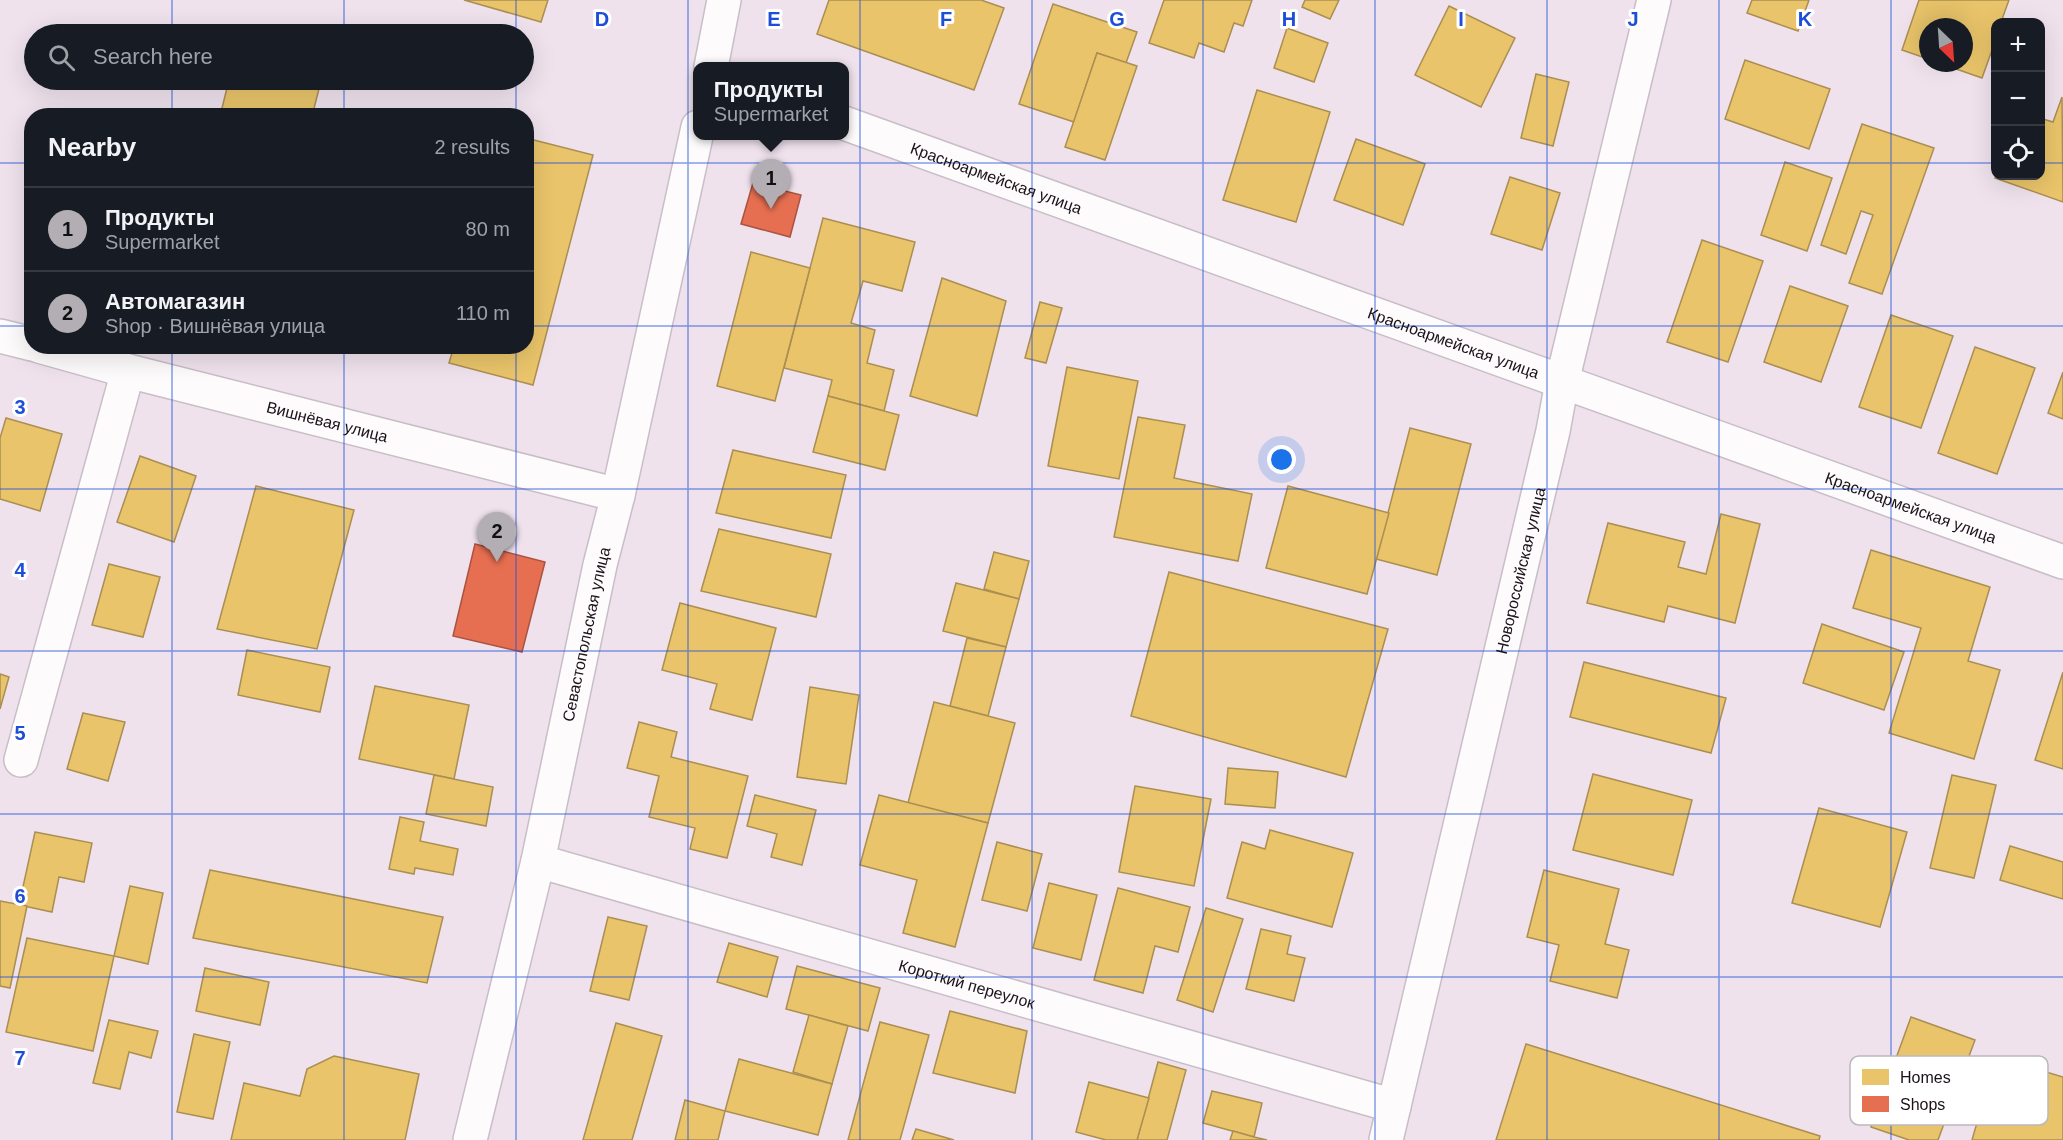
<!DOCTYPE html>
<meta charset="utf-8">
<style>
:root{--surface:#171b24;--page:#242831;--text:#f1f3f6;--muted:#9ea1a6;--line:#363941;--accent:#b2aeb4}
body{margin:0;font-family:Helvetica,sans-serif;background:var(--page);color:var(--text)}
.controls{position:absolute;right:18px;top:18px;display:grid;overflow:hidden;border-radius:12px;box-shadow:0 6px 24px #0002}
.controls button{width:54px;height:54px;display:grid;place-items:center;padding:0;border:0;border-bottom:2px solid var(--line);background:var(--surface);color:var(--text);font:30px sans-serif}
.compass{position:absolute;left:1919px;top:18px;width:54px;height:54px;border-radius:50%;background:var(--surface);box-shadow:0 6px 24px #0002;rotate:155deg}
.you{position:absolute;left:1282px;top:460px;width:21px;height:21px;margin:-15px;border:4px solid #fff;border-radius:50%;background:#1a73e8;box-shadow:0 0 0 9px #1a73e833}
.badge{display:grid;place-items:center;width:39px;height:39px;border-radius:50%;background:var(--accent);color:#111;font-size:20px;font-weight:700}
.pin{position:absolute;translate:-50% -50px;filter:drop-shadow(0 2px 3px #0008)}
.pin::after{content:'';position:absolute;top:32px;width:21px;height:18px;background:inherit;clip-path:polygon(0 0,100% 0,50% 100%)}
.popup{position:absolute;left:693px;top:62px;width:156px;height:78px;box-sizing:border-box;display:grid;place-content:center;border-radius:12px;background:var(--surface);filter:drop-shadow(0 2px 4px #0005);font-size:20px;white-space:nowrap;color:var(--muted)}
.popup b{font-size:22px;color:var(--text)}
.popup::after{content:'';position:absolute;left:50%;top:100%;margin-left:-12px;border:12px solid transparent;border-top-color:var(--surface)}
.list{margin:0;padding:0;list-style:none}
h2{display:flex;justify-content:space-between;align-items:center;height:78px;margin:0;padding:0 24px;font-size:26px}
h2 small{font-size:20px;font-weight:400;color:var(--muted)}
.list li{display:grid;grid-template-columns:39px 1fr auto;gap:18px;align-items:center;box-sizing:border-box;height:84px;padding:0 24px;border-top:2px solid var(--line)}
.list b{display:block;font-size:22px;white-space:nowrap}
.list p{margin:0;font-size:20px;white-space:nowrap;color:var(--muted)}
.list em{font-size:20px;font-style:normal;color:var(--muted)}
.icon{flex:none;width:33px;height:33px;fill:none;stroke:currentColor;stroke-width:2;stroke-linecap:round;stroke-linejoin:round}
.map{position:relative;flex:none;width:2063px;height:1140px;overflow:hidden}
.search{position:absolute;background:var(--surface);box-shadow:0 6px 24px #0002;left:24px;top:24px;width:510px;height:66px;display:flex;align-items:center;gap:15px;box-sizing:border-box;padding:0 21px;border-radius:33px;color:var(--muted);font-size:22px}
.panel{position:absolute;background:var(--surface);box-shadow:0 6px 24px #0002;left:24px;top:108px;width:510px;height:246px;border-radius:24px}
.map>svg:first-child{display:block}
.homes{fill:#e9c46a;stroke:#ab8e52;stroke-width:1.5}
.shops{fill:#e76f51;stroke:#aa5340;stroke-width:1.5}
.lines{fill:none;stroke-linecap:round;stroke-linejoin:round}
.minor-casing{stroke:#c8bec7;stroke-width:36}
.tertiary-casing{stroke:#c8bec7;stroke-width:36}
.minor{stroke:#fdfbfc;stroke-width:33}
.tertiary{stroke:#fdfbfc;stroke-width:33}
.grid{fill:none;stroke:#1d4ed8;stroke-width:1.5;stroke-opacity:0.55}
.labels{text-anchor:middle;dominant-baseline:central;stroke-width:6;stroke-linejoin:round;paint-order:stroke}
.street-label{font-size:16px;fill:#1a1119;stroke:#fff}
.key{fill:#fff;stroke:#bab8ba;stroke-width:1.5}
.key-label{font-size:16px;fill:#1a1119}
.grid-label{font-size:20px;text-anchor:middle;font-weight:bold;fill:#1d4ed8;stroke:#fff;stroke-width:6;stroke-linejoin:round;paint-order:stroke}
</style>
<div class="map">
<svg width="2063" height="1140" viewBox="0 0 2063 1140">
<rect width="100%" height="100%" fill="#efe2ed"/>
<g class="homes">
<polygon points="464,0 548,0 541,22"/>
<polygon points="829,0 981,0 1004,8 974,90 817,34"/>
<polygon points="1164,0 1252,0 1243,26 1234,23 1224,52 1199,43 1194,58 1149,43"/>
<polygon points="1305,0 1339,0 1330,19 1302,7"/>
<polygon points="1752,0 1809,0 1798,31 1747,13"/>
<polygon points="1919,0 2009,0 2001,22 1996,22 1996,39 1982,78 1939,63 1964,63 1964,27 1928,27 1928,59 1902,50"/>
<polygon points="1053,4 1137,32 1126,63 1097,53 1074,122 1019,104"/>
<polygon points="1449,6 1515,38 1481,107 1415,75"/>
<polygon points="1287,28 1328,43 1314,82 1274,68"/>
<polygon points="1097,53 1137,66 1105,160 1065,147"/>
<polygon points="1745,60 1830,89 1809,149 1725,119"/>
<polygon points="1536,74 1569,82 1553,146 1521,138"/>
<polygon points="229,80 296,80 320,85 312,116 220,116"/>
<polygon points="1257,90 1330,112 1296,222 1223,200"/>
<polygon points="2062,97 2063,202 1995,178 1996,176 2040,176 2040,118 2053,122"/>
<polygon points="1862,124 1934,148 1882,294 1849,283 1873,215 1861,211 1846,254 1821,245"/>
<polygon points="526,138 593,155 533,385 449,363 454,346 526,346"/>
<polygon points="1356,139 1425,164 1403,225 1334,200"/>
<polygon points="1785,162 1832,178 1807,251 1761,235"/>
<polygon points="1510,177 1560,193 1542,250 1491,234"/>
<polygon points="823,218 915,242 902,291 863,281 851,323 875,330 867,363 894,370 884,411 828,396 832,380 784,368"/>
<polygon points="1702,240 1763,261 1728,362 1667,342"/>
<polygon points="751,252 810,268 775,401 717,386"/>
<polygon points="942,278 1006,301 977,416 910,396"/>
<polygon points="1790,286 1848,306 1821,382 1764,362"/>
<polygon points="1040,302 1062,308 1046,363 1025,358"/>
<polygon points="1891,315 1953,336 1921,428 1859,407"/>
<polygon points="1975,347 2035,368 1997,474 1938,453"/>
<polygon points="1067,367 1138,381 1119,479 1048,466"/>
<polygon points="2063,372 2063,419 2048,413"/>
<polygon points="828,396 899,415 885,470 813,452"/>
<polygon points="1138,417 1185,425 1174,478 1252,494 1238,561 1114,537"/>
<polygon points="6,418 62,434 40,511 0,499 0,438"/>
<polygon points="1410,428 1471,444 1437,575 1376,559"/>
<polygon points="733,450 846,475 831,538 716,513"/>
<polygon points="140,456 196,476 174,542 117,522"/>
<polygon points="256,486 354,510 317,649 217,629"/>
<polygon points="1288,486 1389,513 1367,594 1266,568"/>
<polygon points="1721,514 1760,524 1735,623 1668,606 1664,622 1587,603 1608,523 1685,542 1678,567 1706,574"/>
<polygon points="719,529 831,554 816,617 701,591"/>
<polygon points="1871,550 1990,587 1968,661 2000,670 1974,759 1889,733 1921,628 1853,608"/>
<polygon points="994,552 1029,561 1019,599 984,589"/>
<polygon points="109,564 160,577 143,637 92,625"/>
<polygon points="1169,572 1388,629 1346,777 1131,716"/>
<polygon points="956,583 1019,599 1006,647 943,631"/>
<polygon points="680,603 776,628 752,720 710,709 717,684 662,670"/>
<polygon points="1822,624 1904,652 1884,710 1803,683"/>
<polygon points="967,638 1006,647 988,716 950,706"/>
<polygon points="247,650 330,667 320,712 238,695"/>
<polygon points="1584,662 1726,698 1711,753 1570,717"/>
<polygon points="2063,672 2063,769 2035,760"/>
<polygon points="0,674 9,677 0,709"/>
<polygon points="375,686 469,705 454,779 359,759"/>
<polygon points="810,687 859,695 846,784 797,777"/>
<polygon points="934,702 1015,723 988,823 908,803"/>
<polygon points="83,713 125,722 108,781 67,769"/>
<polygon points="639,722 677,732 671,757 748,776 727,858 690,849 695,828 649,817 659,776 627,768"/>
<polygon points="1228,768 1278,772 1275,808 1225,804"/>
<polygon points="1593,774 1692,800 1673,875 1573,850"/>
<polygon points="434,775 493,787 486,826 426,814"/>
<polygon points="1952,775 1996,785 1974,878 1930,868"/>
<polygon points="1135,786 1211,799 1194,886 1119,872"/>
<polygon points="755,795 816,810 802,865 771,857 777,834 747,826"/>
<polygon points="879,795 988,823 955,947 903,933 917,880 860,865"/>
<polygon points="1819,808 1907,832 1880,927 1792,903"/>
<polygon points="400,817 424,822 420,841 458,849 453,875 415,868 414,874 389,869"/>
<polygon points="1270,830 1353,853 1332,927 1227,898 1242,842 1265,849"/>
<polygon points="35,832 92,843 84,882 59,877 52,912 19,905"/>
<polygon points="997,842 1042,854 1027,911 982,900"/>
<polygon points="2010,846 2063,862 2063,899 2000,880"/>
<polygon points="210,870 443,917 427,983 193,938"/>
<polygon points="1544,870 1619,889 1605,944 1629,950 1617,998 1550,981 1559,945 1527,937"/>
<polygon points="1049,883 1097,895 1081,960 1033,948"/>
<polygon points="130,886 163,893 148,964 114,956"/>
<polygon points="1118,888 1190,907 1178,952 1155,946 1143,993 1094,980"/>
<polygon points="0,901 27,906 10,988 0,986"/>
<polygon points="1206,908 1243,919 1213,1012 1177,1000"/>
<polygon points="608,917 647,926 629,1000 590,991"/>
<polygon points="1261,929 1291,936 1287,954 1305,958 1294,1001 1246,989"/>
<polygon points="27,938 114,956 93,1051 6,1032"/>
<polygon points="729,943 778,957 767,997 717,982"/>
<polygon points="797,966 880,988 868,1031 786,1009"/>
<polygon points="205,968 269,982 260,1025 196,1011"/>
<polygon points="950,1011 1027,1031 1015,1093 933,1073"/>
<polygon points="809,1015 848,1026 832,1084 793,1072"/>
<polygon points="1911,1017 1975,1040 1938,1140 1909,1140 1871,1127"/>
<polygon points="109,1020 158,1031 151,1058 129,1052 120,1089 93,1083"/>
<polygon points="880,1022 929,1035 900,1140 848,1140"/>
<polygon points="616,1023 662,1036 632,1140 583,1140"/>
<polygon points="194,1034 230,1042 213,1119 177,1112"/>
<polygon points="1526,1044 1820,1136 1819,1140 1496,1140"/>
<polygon points="334,1056 419,1074 405,1140 231,1140 244,1083 300,1096 307,1069"/>
<polygon points="1996,1057 2063,1077 2063,1140 1972,1140"/>
<polygon points="739,1059 832,1084 818,1135 725,1111"/>
<polygon points="1158,1062 1186,1070 1167,1140 1137,1140"/>
<polygon points="1089,1082 1149,1098 1137,1140 1106,1140 1076,1132"/>
<polygon points="1212,1091 1262,1103 1254,1137 1203,1123"/>
<polygon points="685,1100 725,1111 718,1140 675,1140"/>
<polygon points="916,1129 954,1140 912,1140"/>
<polygon points="1233,1131 1254,1137 1267,1140 1230,1140"/>
</g>
<g class="shops">
<polygon points="753,183 801,195 790,237 741,224"/>
<polygon points="475,544 545,562 522,652 453,636"/>
</g>
<g class="lines">
<defs>
<g id="minor">
<polyline points="711,67 724,0"/>
<path id="s1" d="M844 123 2063 562"/>
<polyline points="0,336 32,344"/>
<path id="s2" d="M39 346 128 371 618 495"/>
<polyline points="21,760 128,371"/>
<path id="s3" d="M538 861 1394 1106"/>
<path id="s4" d="M470 1140 538 861 600 565 618 495 698 127"/>
</g>
<g id="tertiary">
<path id="s5" d="M1386 1140 1553 431 1562 382 1654 0"/>
</g>
</defs>
<use href="#minor" class="minor-casing"/>
<use href="#tertiary" class="tertiary-casing"/>
<use href="#minor" class="minor"/>
<use href="#tertiary" class="tertiary"/>
</g>
<path class="grid" d="M172 0V34M344 0V34M516 0V34M688 0V1140M860 0V1140M1032 0V1140M1203 0V1140M1375 0V1140M1547 0V1140M1719 0V1140M1891 0V1140M172 80V116M344 80V116M516 80V116M0 163H32M526 163H1996M2040 163H2063M0 326H32M526 326H2063M172 346V1140M344 346V1140M516 346V1140M0 489H2063M0 651H2063M0 814H2063M0 977H2063"/>
<g class="labels">
<g class="street-label">
<text stroke="none"><textPath href="#s1" startOffset="162">Красноармейская улица</textPath></text>
<text stroke="none"><textPath href="#s1" startOffset="648">Красноармейская улица</textPath></text>
<text stroke="none"><textPath href="#s2" startOffset="298">Вишнёвая улица</textPath></text>
<text stroke="none"><textPath href="#s1" startOffset="1134">Красноармейская улица</textPath></text>
<text stroke="none"><textPath href="#s5" startOffset="585">Новороссийская улица</textPath></text>
<text stroke="none"><textPath href="#s4" startOffset="519">Севастопольская улица</textPath></text>
<text stroke="none"><textPath href="#s3" startOffset="446">Короткий переулок</textPath></text>
</g>
</g>
<rect x="1850" y="1056" width="198" height="69" rx="9" class="key"/>
<rect x="1862" y="1069" width="27" height="16" fill="#e9c46a"/>
<rect x="1862" y="1096" width="27" height="16" fill="#e76f51"/>
<g class="key-label">
<text x="1900" y="1083">Homes</text>
<text x="1900" y="1110">Shops</text>
</g>
<g class="grid-label">
<text x="602" y="26">D</text>
<text x="774" y="26">E</text>
<text x="946" y="26">F</text>
<text x="1117" y="26">G</text>
<text x="1289" y="26">H</text>
<text x="1461" y="26">I</text>
<text x="1633" y="26">J</text>
<text x="1805" y="26">K</text>
<text x="20" y="414">3</text>
<text x="20" y="577">4</text>
<text x="20" y="740">5</text>
<text x="20" y="903">6</text>
<text x="20" y="1065">7</text>
</g>
</svg>
<div class="controls">
<button>+</button>
<button>−</button>
<button><svg class="icon" aria-label="locate" viewBox="0 0 24 24"><circle cx="12" cy="12" r="6"/><path d="M12 2v4M12 18v4M2 12h4M18 12h4"/></svg></button>
</div>
<svg class="compass" viewBox="-18 -18 36 36"><path d="M0-13l5 13h-10z" fill="#e53935"/><path d="M0 13l5-13h-10z" fill="#9ea1a6"/></svg>
<div class="you"></div>
<div class="pin badge" style="left:771px;top:209px">1</div>
<div class="popup"><b>Продукты</b>Supermarket</div>
<div class="pin badge" style="left:497px;top:562px">2</div>
<div class="search"><svg class="icon" aria-label="search" viewBox="0 0 24 24"><circle cx="10" cy="10" r="6"/><path d="M15 15l6 6"/></svg>Search here</div>
<section class="panel">
<h2>Nearby<small>2 results</small></h2>
<ul class="list">
<li><span class="badge">1</span><div><b>Продукты</b><p>Supermarket</p></div><em>80 m</em></li>
<li><span class="badge">2</span><div><b>Автомагазин</b><p>Shop · Вишнёвая улица</p></div><em>110 m</em></li>
</ul>
</section>
</div>
